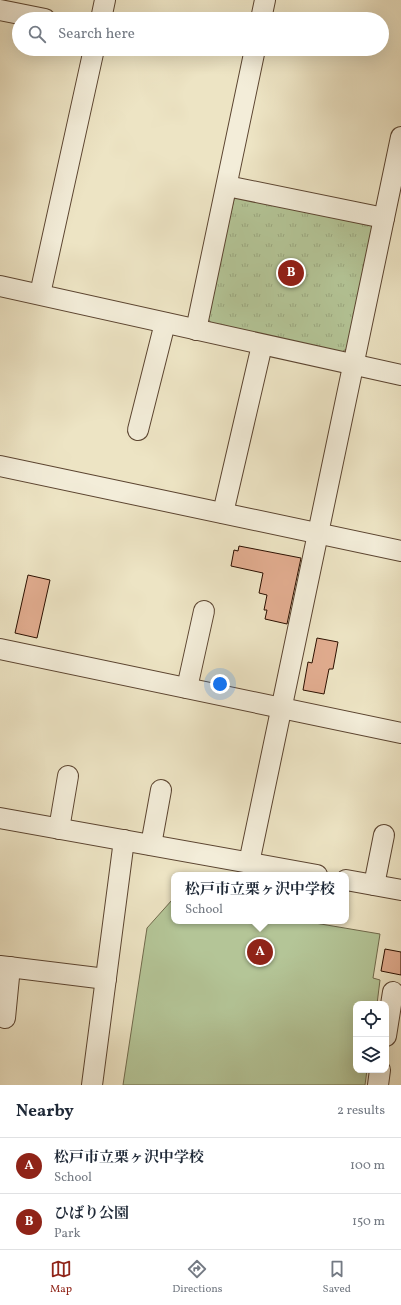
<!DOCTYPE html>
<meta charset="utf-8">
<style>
:root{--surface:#fff;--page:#f2f2f3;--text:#1f2937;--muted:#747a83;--line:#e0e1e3;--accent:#8f2418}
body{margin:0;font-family:Vollkorn,"Noto Serif JP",serif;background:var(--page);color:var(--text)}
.controls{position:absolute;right:12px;bottom:12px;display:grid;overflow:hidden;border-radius:8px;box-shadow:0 4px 16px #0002}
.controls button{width:36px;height:36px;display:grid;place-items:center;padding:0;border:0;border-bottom:1px solid var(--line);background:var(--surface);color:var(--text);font:20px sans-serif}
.you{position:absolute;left:220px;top:684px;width:14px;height:14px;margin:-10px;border:3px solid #fff;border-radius:50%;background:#1a73e8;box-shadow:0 0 0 6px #1a73e833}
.badge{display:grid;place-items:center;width:26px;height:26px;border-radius:50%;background:var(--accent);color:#fff;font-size:13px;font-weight:700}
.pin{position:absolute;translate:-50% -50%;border:2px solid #fff;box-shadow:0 1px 4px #0006}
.popup{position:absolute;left:171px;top:872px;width:178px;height:52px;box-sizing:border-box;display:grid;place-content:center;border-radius:8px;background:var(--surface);filter:drop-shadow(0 1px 3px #0005);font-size:13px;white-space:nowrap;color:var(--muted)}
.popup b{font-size:15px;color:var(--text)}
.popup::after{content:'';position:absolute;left:50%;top:100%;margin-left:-8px;border:8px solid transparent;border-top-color:var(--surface)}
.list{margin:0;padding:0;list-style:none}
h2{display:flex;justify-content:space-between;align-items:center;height:52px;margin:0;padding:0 16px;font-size:17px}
h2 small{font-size:13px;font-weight:400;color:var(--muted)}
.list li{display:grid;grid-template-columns:26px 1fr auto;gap:12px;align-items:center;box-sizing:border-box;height:56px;padding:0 16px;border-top:1px solid var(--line)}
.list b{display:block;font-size:15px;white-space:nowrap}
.list p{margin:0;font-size:13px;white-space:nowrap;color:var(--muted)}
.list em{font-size:13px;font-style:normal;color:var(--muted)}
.icon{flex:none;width:22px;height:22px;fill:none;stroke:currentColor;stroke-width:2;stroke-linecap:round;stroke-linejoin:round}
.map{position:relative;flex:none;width:401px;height:1085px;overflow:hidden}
.search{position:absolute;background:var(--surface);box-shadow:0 4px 16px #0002;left:12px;right:12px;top:12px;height:44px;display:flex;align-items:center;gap:10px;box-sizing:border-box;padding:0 14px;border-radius:22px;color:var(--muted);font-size:15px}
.sheet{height:164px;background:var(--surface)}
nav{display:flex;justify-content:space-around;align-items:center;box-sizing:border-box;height:56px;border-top:1px solid var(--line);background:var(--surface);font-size:11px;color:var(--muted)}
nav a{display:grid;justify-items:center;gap:2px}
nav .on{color:var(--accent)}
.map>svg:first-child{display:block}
.park{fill:url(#park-tufts);stroke:#706a4c}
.pitch{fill:#b4c597;stroke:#706a4c}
.building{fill:#e1ac8f;stroke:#2c1000}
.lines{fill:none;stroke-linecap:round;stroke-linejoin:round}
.minor-casing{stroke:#5c4531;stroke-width:22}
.minor{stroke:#f3edd9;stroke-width:20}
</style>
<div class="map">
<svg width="401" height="1085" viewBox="0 0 401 1085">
<defs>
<pattern id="park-tufts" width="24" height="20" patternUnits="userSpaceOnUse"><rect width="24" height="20" fill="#b4c597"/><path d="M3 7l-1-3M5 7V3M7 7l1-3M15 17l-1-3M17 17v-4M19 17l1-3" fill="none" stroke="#9ba880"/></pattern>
</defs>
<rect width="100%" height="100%" fill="#ede4c4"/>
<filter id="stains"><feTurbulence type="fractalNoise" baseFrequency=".005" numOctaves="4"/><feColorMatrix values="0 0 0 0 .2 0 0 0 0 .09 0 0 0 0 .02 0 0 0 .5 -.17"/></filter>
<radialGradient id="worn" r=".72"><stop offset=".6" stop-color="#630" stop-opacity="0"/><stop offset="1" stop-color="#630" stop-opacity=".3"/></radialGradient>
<polygon class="park" points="240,195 368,222 374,228 349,347 342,352 213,325 207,318 234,199"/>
<polygon class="pitch" points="172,900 174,900 174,921 303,921 380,934 373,978 380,980 377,1004 356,1004 356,1070 367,1070 365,1085 123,1085 147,928"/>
<g class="building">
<polygon points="239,546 301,558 287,624 265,619 267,610 264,610 267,595 259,593 263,573 231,566 234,550 238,551"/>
<polygon points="28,575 50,580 37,638 15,633"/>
<polygon points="317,638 338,642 333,669 329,669 324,694 303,690 308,662 312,663"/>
<polygon points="385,949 401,952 401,975 381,971"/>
</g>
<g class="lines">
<defs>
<g id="minor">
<polyline points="0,10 45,19"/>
<polyline points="101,19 105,0"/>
<polyline points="261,19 265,0"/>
<polyline points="227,186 384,218"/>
<polyline points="0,286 401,375"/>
<polyline points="40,294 94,49"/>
<polyline points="196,330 255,49"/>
<polyline points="138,430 165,323"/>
<polyline points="0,466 401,551"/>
<polyline points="223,513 262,345"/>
<polyline points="0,649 401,733"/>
<polyline points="187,688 204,611"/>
<polyline points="0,818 317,875"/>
<polyline points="59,829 68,776"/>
<polyline points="151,845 161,790"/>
<polyline points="249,863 401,137"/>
<polyline points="346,880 401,890"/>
<polyline points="374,885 384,835"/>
<polyline points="0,966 106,979"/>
<polyline points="5,1018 10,967"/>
<polyline points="386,1036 393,992"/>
<polyline points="92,1085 124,840"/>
<polyline points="378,1085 380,1070"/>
</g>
</defs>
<use href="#minor" class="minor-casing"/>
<use href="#minor" class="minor"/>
</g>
<rect width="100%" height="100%" filter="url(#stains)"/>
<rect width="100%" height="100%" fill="url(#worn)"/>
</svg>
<div class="controls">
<button><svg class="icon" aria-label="locate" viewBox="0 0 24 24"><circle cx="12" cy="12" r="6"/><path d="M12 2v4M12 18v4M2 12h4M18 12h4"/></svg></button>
<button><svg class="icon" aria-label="layers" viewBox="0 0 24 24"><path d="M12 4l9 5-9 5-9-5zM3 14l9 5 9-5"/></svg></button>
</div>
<div class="you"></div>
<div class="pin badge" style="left:260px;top:952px">A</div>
<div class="popup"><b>松戸市立栗ヶ沢中学校</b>School</div>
<div class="pin badge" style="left:291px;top:273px">B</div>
<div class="search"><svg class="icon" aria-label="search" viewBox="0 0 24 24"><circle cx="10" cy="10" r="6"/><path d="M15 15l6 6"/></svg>Search here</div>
</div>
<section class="sheet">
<h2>Nearby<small>2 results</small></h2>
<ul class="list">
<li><span class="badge">A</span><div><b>松戸市立栗ヶ沢中学校</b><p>School</p></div><em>100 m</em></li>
<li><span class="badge">B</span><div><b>ひばり公園</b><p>Park</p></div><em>150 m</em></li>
</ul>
</section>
<nav>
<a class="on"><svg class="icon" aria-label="map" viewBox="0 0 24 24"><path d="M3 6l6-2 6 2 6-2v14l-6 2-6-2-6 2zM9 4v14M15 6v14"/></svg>Map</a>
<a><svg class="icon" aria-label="directions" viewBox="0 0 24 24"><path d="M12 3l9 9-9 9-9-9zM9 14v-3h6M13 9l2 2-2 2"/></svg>Directions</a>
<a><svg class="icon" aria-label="saved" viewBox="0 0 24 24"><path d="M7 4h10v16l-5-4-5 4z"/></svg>Saved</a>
</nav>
